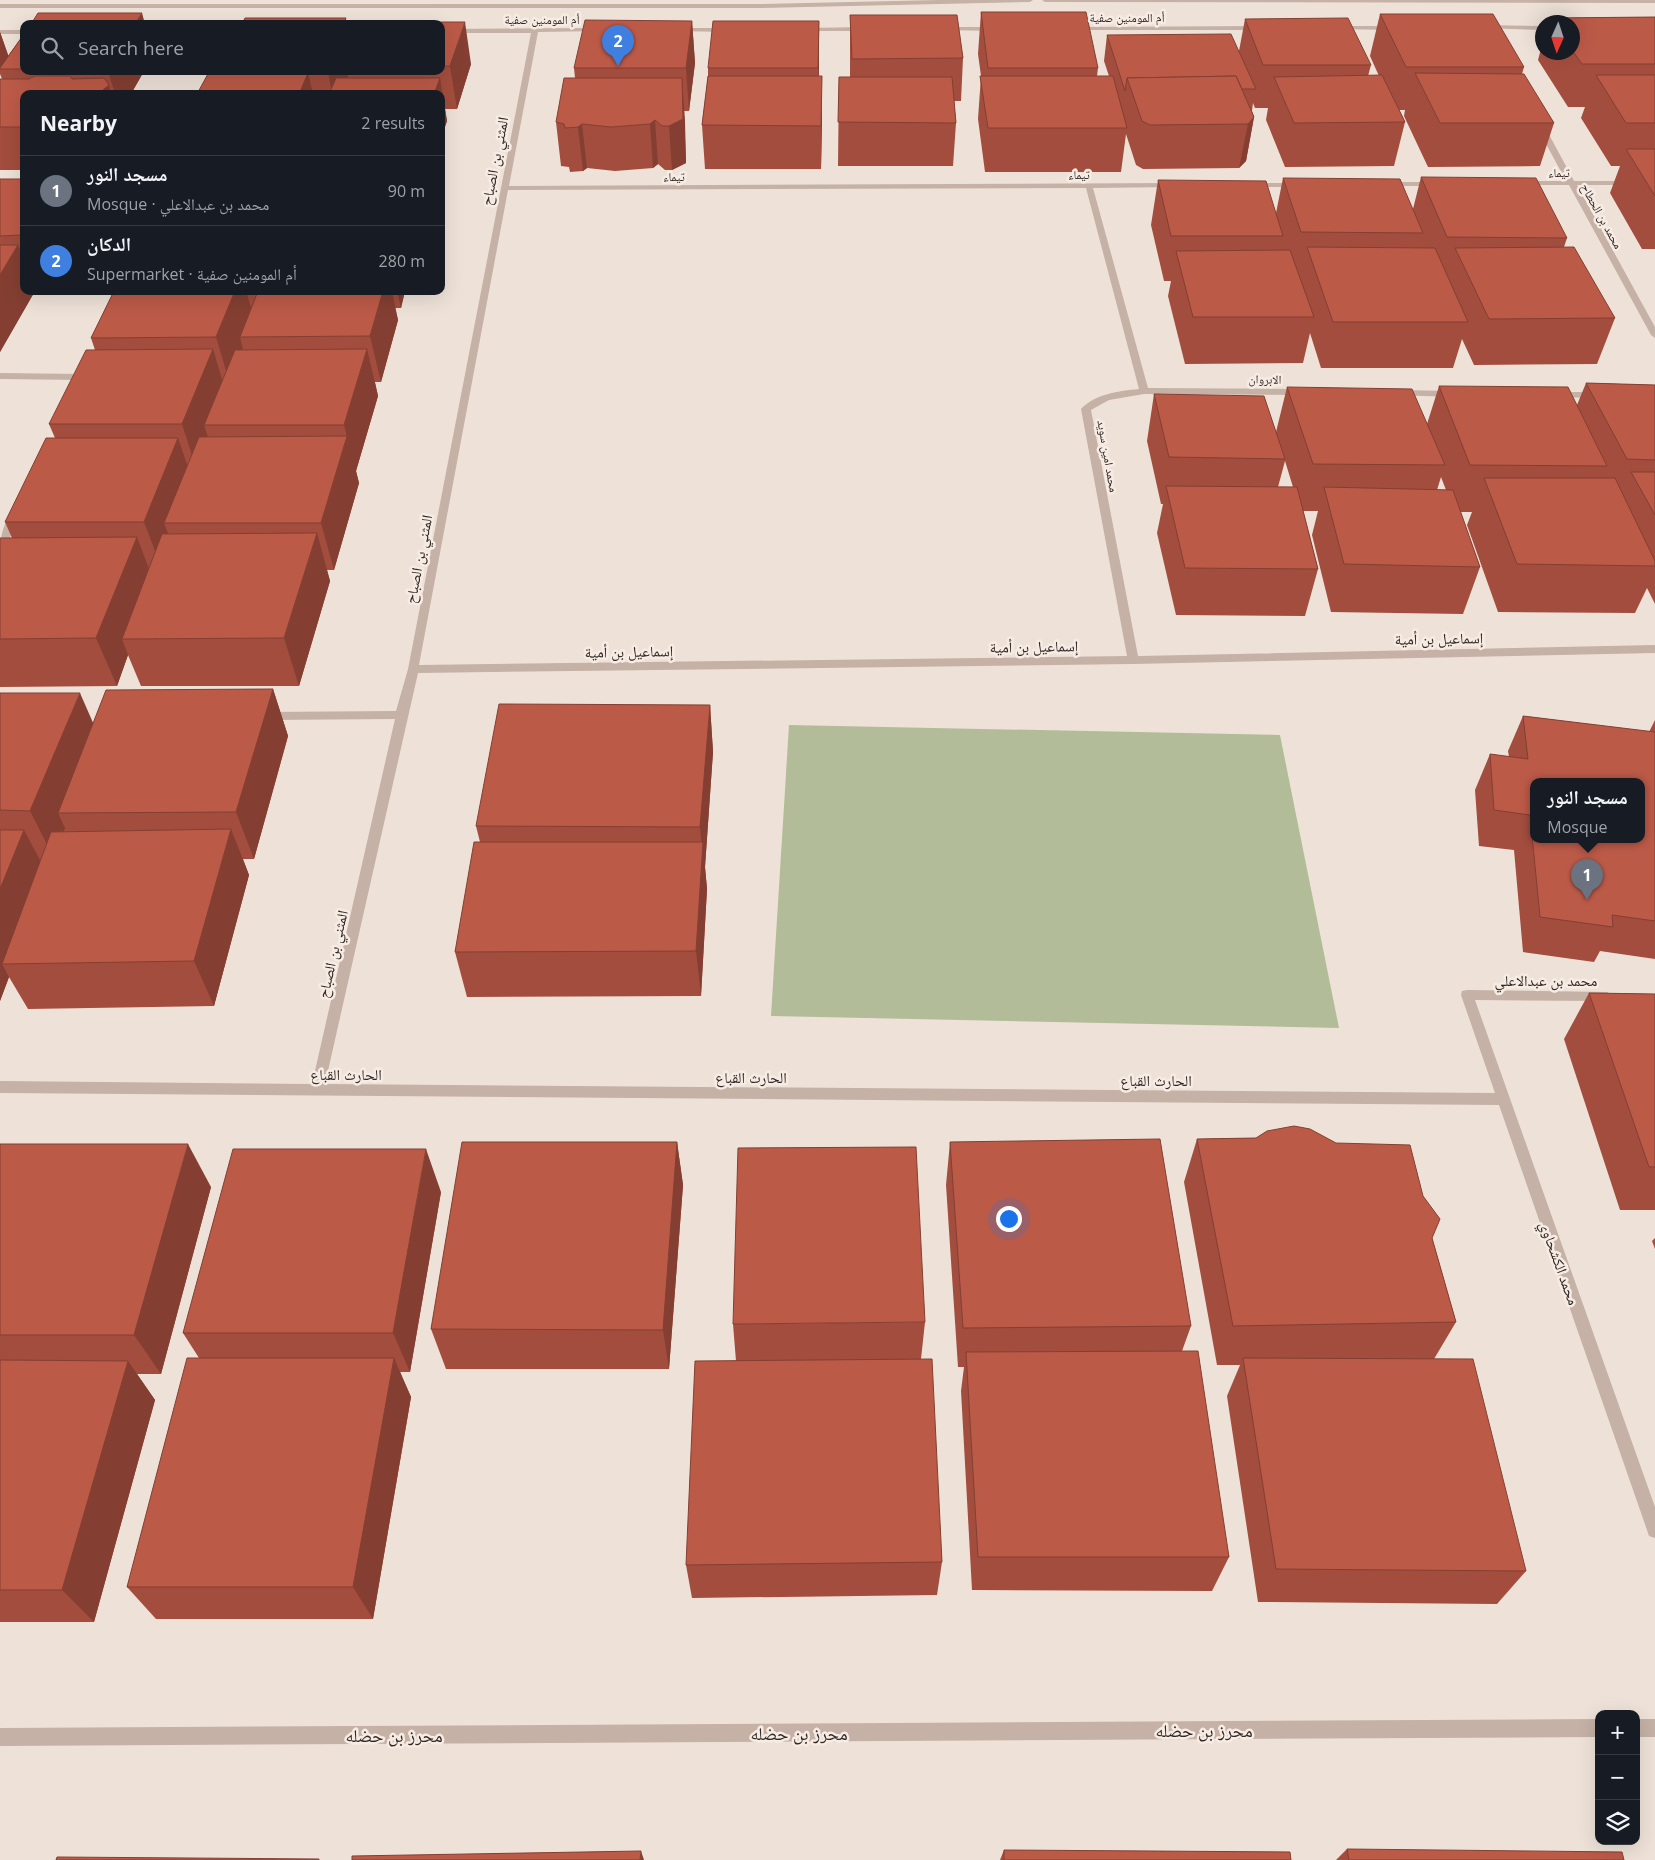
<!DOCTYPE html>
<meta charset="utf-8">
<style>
:root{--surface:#171b24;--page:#20242c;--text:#f1f3f6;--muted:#9ea1a6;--line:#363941;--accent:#7c3aed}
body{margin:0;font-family:"Open Sans","Noto Naskh Arabic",sans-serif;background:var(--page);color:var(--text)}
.controls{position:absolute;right:15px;bottom:15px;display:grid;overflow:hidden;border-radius:10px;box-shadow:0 5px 20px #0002}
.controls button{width:45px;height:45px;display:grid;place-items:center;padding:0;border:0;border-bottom:1px solid var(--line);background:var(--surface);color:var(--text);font:25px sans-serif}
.compass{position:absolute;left:1535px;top:15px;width:45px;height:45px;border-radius:50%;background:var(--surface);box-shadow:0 5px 20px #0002;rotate:183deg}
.you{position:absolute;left:1008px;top:1218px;width:18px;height:18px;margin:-12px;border:4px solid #fff;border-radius:50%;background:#1a73e8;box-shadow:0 0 0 8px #1a73e833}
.badge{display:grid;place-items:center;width:32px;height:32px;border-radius:50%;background:var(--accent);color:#fff;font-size:16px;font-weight:700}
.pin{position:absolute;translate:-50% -41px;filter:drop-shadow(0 1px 2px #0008)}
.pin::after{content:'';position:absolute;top:26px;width:18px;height:15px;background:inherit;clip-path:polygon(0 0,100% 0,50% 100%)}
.popup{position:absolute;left:1530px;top:778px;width:115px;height:65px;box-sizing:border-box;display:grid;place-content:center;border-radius:10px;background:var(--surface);filter:drop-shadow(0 1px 4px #0005);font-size:16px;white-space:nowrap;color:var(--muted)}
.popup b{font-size:19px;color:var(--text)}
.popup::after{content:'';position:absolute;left:50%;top:100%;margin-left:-10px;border:10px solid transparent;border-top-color:var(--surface)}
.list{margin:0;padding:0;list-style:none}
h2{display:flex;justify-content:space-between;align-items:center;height:65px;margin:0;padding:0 20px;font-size:21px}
h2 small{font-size:16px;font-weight:400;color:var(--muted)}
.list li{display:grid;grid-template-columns:32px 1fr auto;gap:15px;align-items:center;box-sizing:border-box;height:70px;padding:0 20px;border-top:1px solid var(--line)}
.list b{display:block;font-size:19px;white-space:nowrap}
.list p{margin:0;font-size:16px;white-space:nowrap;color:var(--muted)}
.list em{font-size:16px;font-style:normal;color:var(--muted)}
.icon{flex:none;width:28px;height:28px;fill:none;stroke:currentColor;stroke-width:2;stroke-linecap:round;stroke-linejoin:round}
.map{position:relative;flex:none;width:1655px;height:1860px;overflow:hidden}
.search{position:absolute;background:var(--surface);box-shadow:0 5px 20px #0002;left:20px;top:20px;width:425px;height:55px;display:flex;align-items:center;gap:12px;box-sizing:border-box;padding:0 18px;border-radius:10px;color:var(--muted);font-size:19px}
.panel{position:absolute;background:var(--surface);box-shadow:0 5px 20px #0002;left:20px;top:90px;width:425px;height:205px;border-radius:10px}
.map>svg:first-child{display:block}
.green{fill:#b3bc99}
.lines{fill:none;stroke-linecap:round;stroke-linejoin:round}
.minor{fill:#c5b1a5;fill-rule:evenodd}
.wall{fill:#a24d3e;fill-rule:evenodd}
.shaded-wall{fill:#843f32}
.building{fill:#bc5a48;stroke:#843f32;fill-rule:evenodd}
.labels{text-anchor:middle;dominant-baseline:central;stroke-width:5;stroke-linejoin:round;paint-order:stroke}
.far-street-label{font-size:12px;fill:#322826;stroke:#f7ece4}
.street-label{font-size:15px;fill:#322826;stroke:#f7ece4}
.near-street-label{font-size:18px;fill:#322826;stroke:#f7ece4}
</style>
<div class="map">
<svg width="1655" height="1860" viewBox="0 0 1655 1860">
<rect width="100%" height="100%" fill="#eee2d8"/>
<polygon class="green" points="789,725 1280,735 1339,1028 771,1016"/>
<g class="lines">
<g class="minor">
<polygon points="938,0 1033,0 1030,2 759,8 0,8 0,4 759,4"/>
<polygon points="1042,0 1655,0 1655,3 1045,2"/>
<polygon points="1484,25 1542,26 1542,30 1482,28 1482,26"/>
<polygon points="1336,26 1394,26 1397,28 1394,30 1334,29 1334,27"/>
<polygon points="944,27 996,27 999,29 996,31 942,30 942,28"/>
<polygon points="1074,27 1259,26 1262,28 1259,30 1072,30 1072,28"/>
<path d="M599 28 601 29V31L538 32 509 186 1176 183 1177 185 1173 187 1093 188 1148 388 1303 389 1308 392 1303 395 1144 394 1109 400 1091 410 1138 656 1655 645V653L1133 664 418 673 325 1084 1495 1093 1461 995 1462 991 1467 990 1608 992 1609 996 1608 1000 1603 1001 1475 1000 1655 1507V1538L1649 1536 1647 1530 1499 1105 0 1093V1081L312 1084 395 719 266 720 260 716 266 712 396 711 408 669 531 33H441V29ZM1086 188 1139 389C1119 391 1095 394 1081 409L1127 656 419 665 508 190Z"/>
<polygon points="676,28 729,28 732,30 729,32 674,31 674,29"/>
<polygon points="804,28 866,27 869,29 866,31 802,31 802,29"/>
<rect x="0" y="30" width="24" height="4"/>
<polygon points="1538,125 1545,127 1574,181 1655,181 1655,185 1577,185 1655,327 1655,338 1651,335 1569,185 1523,185 1519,183 1523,181 1566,181 1537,127"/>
<polygon points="1382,182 1435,182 1439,184 1435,186 1385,186 1381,184"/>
<polygon points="1247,183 1298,183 1302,185 1298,187 1250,187 1246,185"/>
<polygon points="0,373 80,374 85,377 80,380 0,379"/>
<polygon points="1398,390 1453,391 1458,394 1453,397 1395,395 1393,393"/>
<polygon points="1555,392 1598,392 1603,395 1598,398 1552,397 1550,395"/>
<path d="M15 513 20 516 5 548 0 551C0 540 3 518 15 513Z"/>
<polygon points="1599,1719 1599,1737 0,1746 0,1728"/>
<rect x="1636" y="1719" width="19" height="18"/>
</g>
</g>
<g class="wall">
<polygon points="981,12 1098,68 1097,76 1109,76 1104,61 1107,35 1239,51 1245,19 1371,65 1368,76 1379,76 1370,56 1380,14 1524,67 1522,74 1554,123 1540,166 1428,167 1404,116 1405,110 1399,110 1405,122 1394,166 1285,167 1266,120 1268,108 1255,108 1253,103 1252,111 1254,117 1246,161 1239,168 1143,169 1136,165 1126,134 1121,172 985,172 978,119 981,76 978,54"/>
<polygon points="850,15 963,58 961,101 954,101 956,123 953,166 838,166 839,77 850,77"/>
<polygon points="1655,17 1655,249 1642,249 1610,193 1620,166 1611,166 1581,118 1585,107 1568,107 1538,60 1542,45 1542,52 1572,52 1572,22 1550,22 1551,18"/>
<polygon points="692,21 695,63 689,111 684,111 686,163 672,170 665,170 658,164 653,168 615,171 587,168 583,171 570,172 569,167 561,166 556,122 575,78 574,68"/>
<polygon points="819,21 819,76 822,119 821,169 705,169 702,125 708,76 708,68"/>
<polygon points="441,24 471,64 457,109 445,109 447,121 441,138 441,94 197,94 223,72 222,71 441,71"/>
<polygon points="0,32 8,56 24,34 24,71 144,71 131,94 24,94 24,170 0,170 0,79 2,79 0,74 0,75"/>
<polygon points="1421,177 1567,238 1564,247 1615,318 1597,364 1474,365 1462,339 1453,368 1321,368 1310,333 1303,363 1185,364 1168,296 1171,281 1164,281 1151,225 1158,180 1276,213 1283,178 1413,209"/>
<polygon points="0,179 24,179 24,291 35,291 0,352"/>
<polygon points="114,291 405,291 401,308 395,308 398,320 381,382 375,382 378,396 356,471 359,483 334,570 327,570 330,581 299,686 141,686 128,655 117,686 0,687 0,538 12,538 5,522 55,438 49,424 95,350 91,338"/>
<path d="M1586 383 1655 385V604L1647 588 1635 613 1498 612 1467 525 1472 512H1460L1480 567 1463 614 1331 612 1312 535 1318 511H1303L1318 569 1305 616 1176 615 1157 533 1163 504H1161L1147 441 1154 394 1276 432 1287 387 1427 424 1439 386 1577 405ZM1285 461 1293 487H1278ZM1441 477 1446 490H1437Z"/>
<polygon points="273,689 288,736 254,859 243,859 249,875 214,1006 28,1009 9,977 0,1001 0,693 93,723"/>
<polygon points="710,705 713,752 705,867 707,889 701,996 467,997 455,952 480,842 476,826"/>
<polygon points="1523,716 1649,732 1655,720 1655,959 1600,951 1594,962 1523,952 1514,850 1479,846 1475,790 1490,754 1509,757 1508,751"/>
<polygon points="1589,993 1655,994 1655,1210 1620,1210 1564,1039"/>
<polygon points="1256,1138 1432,1238 1456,1322 1434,1359 1526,1571 1497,1604 1258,1602 1227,1396 1240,1365 1217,1365 1184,1182 1197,1139"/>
<polygon points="677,1142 683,1185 669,1369 446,1369 431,1329"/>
<polygon points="950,1142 1191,1326 1182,1351 1229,1557 1212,1591 972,1590 961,1391 964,1367 958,1367 946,1185"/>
<polygon points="0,1144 211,1187 161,1374 137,1374 155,1400 94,1622 0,1622"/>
<polygon points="441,1192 410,1372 400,1372 411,1397 373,1619 156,1619 127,1587 199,1358 183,1333"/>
<polygon points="1655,1238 1655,1249 1652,1241"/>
<polygon points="925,1322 921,1359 942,1562 937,1595 692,1598 686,1565 736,1361 733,1324"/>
<polygon points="1347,1849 1624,1860 1336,1860"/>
<polygon points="1004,1850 1291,1860 1000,1860"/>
</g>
<g class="shaded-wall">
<polygon points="142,13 145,24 135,24"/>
<polygon points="692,21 695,63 689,111 686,68"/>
<polygon points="819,21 819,63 818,111 818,68"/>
<polygon points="465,22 471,64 457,109 450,66"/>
<polygon points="0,32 10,60 0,69"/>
<polygon points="108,71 144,71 131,94 115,94"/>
<polygon points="328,71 347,71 348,77 341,94 332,94"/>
<polygon points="308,73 313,94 299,94"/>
<polygon points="822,76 822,119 821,169 821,126"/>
<polygon points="440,78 447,121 441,138 441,94 434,94"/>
<polygon points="682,78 685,121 686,163 672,170 669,126"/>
<polygon points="109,85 111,94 102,94 103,90"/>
<polygon points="1254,117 1246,161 1239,168 1248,124"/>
<polygon points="655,120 658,164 653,168 650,124"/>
<polygon points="582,124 587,168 583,171 578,127"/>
<polygon points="24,231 24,243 21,235"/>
<polygon points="18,245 24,259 24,291 35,291 0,352 0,275"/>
<polygon points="235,291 246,291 255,321 240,337 243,349 230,384 216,337"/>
<polygon points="383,291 392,291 398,320 381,382 370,336"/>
<polygon points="397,291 405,291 401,308"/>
<polygon points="213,349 227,396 204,425 209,440 197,471 182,424"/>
<polygon points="367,349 378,396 356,471 359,483 334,570 321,523 347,437 344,425"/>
<polygon points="178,438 194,485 164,523 172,544 162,569 144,522"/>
<polygon points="317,533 330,581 299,686 284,638"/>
<polygon points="137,537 155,585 122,639 128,655 117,686 96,638"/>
<polygon points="273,689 288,736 254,859 236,812"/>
<polygon points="80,693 101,741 58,813 65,828 54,858 30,811"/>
<polygon points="710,705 713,752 705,867 707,889 701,996 696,951 702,850 700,827"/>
<polygon points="231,829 249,875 214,1006 194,961"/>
<polygon points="24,830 49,877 2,964 9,977 0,1001 0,889"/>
<polygon points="677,1142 683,1185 669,1369 663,1330"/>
<polygon points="188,1144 211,1187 161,1374 134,1335"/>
<polygon points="426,1149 441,1192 410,1372 393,1333"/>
<polygon points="394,1358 411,1397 373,1619 353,1587"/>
<polygon points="128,1361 155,1400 94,1622 62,1590"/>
<polygon points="641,1851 644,1860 640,1860"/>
</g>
<g class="building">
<polygon points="981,12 1086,12 1098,68 988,68"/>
<polygon points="38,13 142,13 135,24 31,24"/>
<polygon points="1380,14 1493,14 1524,67 1406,67"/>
<polygon points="850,15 957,15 963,58 852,59"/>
<polygon points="1655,17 1655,64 1582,64 1572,50 1572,22 1554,22 1551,18"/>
<polygon points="245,18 346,18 344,24 242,24"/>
<polygon points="1348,18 1371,65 1263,65 1245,19"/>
<polygon points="585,20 692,21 686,68 574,68"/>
<polygon points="713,21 819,21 818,68 708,68"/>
<polygon points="363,22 465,22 450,66 441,66 441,24 363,24"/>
<polygon points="24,34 24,69 0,69 0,68"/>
<polygon points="1231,34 1256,89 1242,89 1236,76 1127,78 1125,91 1107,35"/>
<polygon points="209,72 308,73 299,94 197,94"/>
<polygon points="1415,73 1524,74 1554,123 1440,123"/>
<polygon points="1382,75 1405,122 1294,123 1274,77"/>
<polygon points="1596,75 1655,75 1655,123 1626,123"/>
<polygon points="35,76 70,76 72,79 104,78 109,85 103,90 102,94 24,94 24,127 0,127 0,79 29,79"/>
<polygon points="708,76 822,76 821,126 702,125"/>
<polygon points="980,76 1113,76 1127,128 988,128"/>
<polygon points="1236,76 1254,117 1248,124 1150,125 1142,121 1127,78"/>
<polygon points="839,77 952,77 956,123 838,122"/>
<polygon points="336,78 440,78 434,94 329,94"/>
<polygon points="564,78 682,78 683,119 669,126 662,126 655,120 650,124 611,127 582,124 578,127 565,128 564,124 556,122"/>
<polygon points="1626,149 1655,149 1655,196"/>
<polygon points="1421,177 1536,178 1567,238 1447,237"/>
<polygon points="1283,178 1400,179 1423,233 1301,232"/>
<polygon points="0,179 24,179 24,231 21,235 0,236"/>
<polygon points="1158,180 1266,181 1283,236 1171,236"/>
<polygon points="0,245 18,245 0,275"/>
<polygon points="1307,247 1435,248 1468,322 1333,322"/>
<polygon points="1574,247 1615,318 1489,319 1455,248"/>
<polygon points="1290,250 1314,317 1193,317 1176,251"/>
<polygon points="114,291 235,291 216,337 91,338"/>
<polygon points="258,291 383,291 370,336 240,337"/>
<polygon points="213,349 182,424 49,424 86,350"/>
<polygon points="367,349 344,425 204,425 235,350"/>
<polygon points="1586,383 1655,385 1655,460 1627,459"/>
<polygon points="1439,386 1568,387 1607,466 1470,465"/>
<polygon points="1287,387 1412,389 1445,465 1313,464"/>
<polygon points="1154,394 1264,396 1285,459 1169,457"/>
<polygon points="347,436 321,523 164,523 199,437"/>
<polygon points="46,438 178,438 144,522 5,522"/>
<polygon points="1631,472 1655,472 1655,515"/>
<polygon points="1484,478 1615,478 1655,561 1655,566 1517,564"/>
<polygon points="1166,486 1297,487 1318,569 1185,568"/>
<polygon points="1324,487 1453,490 1480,567 1344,564"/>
<polygon points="317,533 284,638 122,639 162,534"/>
<polygon points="137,537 96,638 0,639 0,538"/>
<polygon points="273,689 236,812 58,813 106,690"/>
<polygon points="0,693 80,693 30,811 0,810"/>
<polygon points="499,704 710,705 700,827 476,826"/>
<path d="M1523 716 1655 732V921L1612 915 1613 927 1540 917 1530 815 1494 810 1490 754 1528 759ZM1533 781H1641V839H1533Z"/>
<polygon points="231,829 194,961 2,964 51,832"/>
<polygon points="0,830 24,830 0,889"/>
<polygon points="474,842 703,842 696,951 455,952"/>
<polygon points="1589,993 1655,994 1655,1167 1649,1167"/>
<polygon points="1294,1126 1310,1129 1336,1143 1410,1145 1423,1196 1440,1219 1432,1238 1456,1322 1233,1326 1197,1139 1256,1138 1267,1131"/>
<polygon points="1160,1139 1191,1326 963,1328 950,1142"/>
<polygon points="462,1142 677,1142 663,1330 431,1329"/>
<polygon points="0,1144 188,1144 134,1335 0,1335"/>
<polygon points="916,1147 925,1322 733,1324 738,1148"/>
<polygon points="233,1149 426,1149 393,1333 183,1333"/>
<polygon points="1198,1351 1229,1557 978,1557 966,1352"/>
<polygon points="187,1358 394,1358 353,1587 127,1587"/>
<polygon points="1243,1358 1473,1359 1526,1571 1276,1569"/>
<polygon points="932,1359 942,1562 686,1565 695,1361"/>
<polygon points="0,1360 128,1361 62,1590 0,1590"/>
<polygon points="1347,1849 1622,1852 1624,1860 1349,1860"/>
<polygon points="1004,1850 1290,1852 1291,1860 1004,1860"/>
<polygon points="641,1851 640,1860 352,1860 352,1856"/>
<polygon points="57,1857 319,1859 319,1860 56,1860"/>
</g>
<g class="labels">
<g class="far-street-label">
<text x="1127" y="17">أم المومنين صفية</text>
<text x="542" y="19">أم المومنين صفية</text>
<text x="1559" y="172">تيماء</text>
<text x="1079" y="174">تيماء</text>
<text x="674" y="176">تيماء</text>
<text transform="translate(1602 216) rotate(61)">محمد بن الحطاح</text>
<text transform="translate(1265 379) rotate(1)">الابروان</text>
<text transform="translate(1108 456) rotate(80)">محمد امين سويد</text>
</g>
<g class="street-label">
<text transform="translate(494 161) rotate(-79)">المثني بن الصباح</text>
<text transform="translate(418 559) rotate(-79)">المثني بن الصباح</text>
<text transform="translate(1439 638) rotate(-1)">إسماعيل بن أمية</text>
<text transform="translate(1034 646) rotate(-1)">إسماعيل بن أمية</text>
<text transform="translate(629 651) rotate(-1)">إسماعيل بن أمية</text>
<text transform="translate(332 954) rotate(-77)">المثني بن الصباح</text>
<text x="1546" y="980">محمد بن عبدالاعلي</text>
<text x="346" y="1074">الحارث القباع</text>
<text x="751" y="1077">الحارث القباع</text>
<text x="1156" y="1080">الحارث القباع</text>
<text transform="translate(1560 1263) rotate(70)">محمد الكشحاوي</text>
</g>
<g class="near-street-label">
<text x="1204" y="1730">محرز بن حضله</text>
<text x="799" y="1733">محرز بن حضله</text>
<text x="394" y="1735">محرز بن حضله</text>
</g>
</g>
</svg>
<div class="controls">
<button>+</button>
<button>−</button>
<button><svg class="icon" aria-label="layers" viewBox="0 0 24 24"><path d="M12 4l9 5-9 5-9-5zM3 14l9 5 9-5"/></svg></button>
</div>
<svg class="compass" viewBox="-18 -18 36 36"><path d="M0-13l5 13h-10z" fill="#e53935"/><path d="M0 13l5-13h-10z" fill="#9ea1a6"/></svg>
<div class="you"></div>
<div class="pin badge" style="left:1587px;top:900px;background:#6b7280">1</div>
<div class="popup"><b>مسجد النور</b>Mosque</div>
<div class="pin badge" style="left:618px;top:66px;background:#3f7fe0">2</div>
<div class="search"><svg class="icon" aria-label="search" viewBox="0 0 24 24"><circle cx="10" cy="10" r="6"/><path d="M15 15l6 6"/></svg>Search here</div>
<section class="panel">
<h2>Nearby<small>2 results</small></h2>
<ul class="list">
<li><span class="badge" style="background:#6b7280">1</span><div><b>مسجد النور</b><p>Mosque · محمد بن عبدالاعلي</p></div><em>90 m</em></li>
<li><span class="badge" style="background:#3f7fe0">2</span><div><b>الدكان</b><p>Supermarket · أم المومنين صفية</p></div><em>280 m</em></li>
</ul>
</section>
</div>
